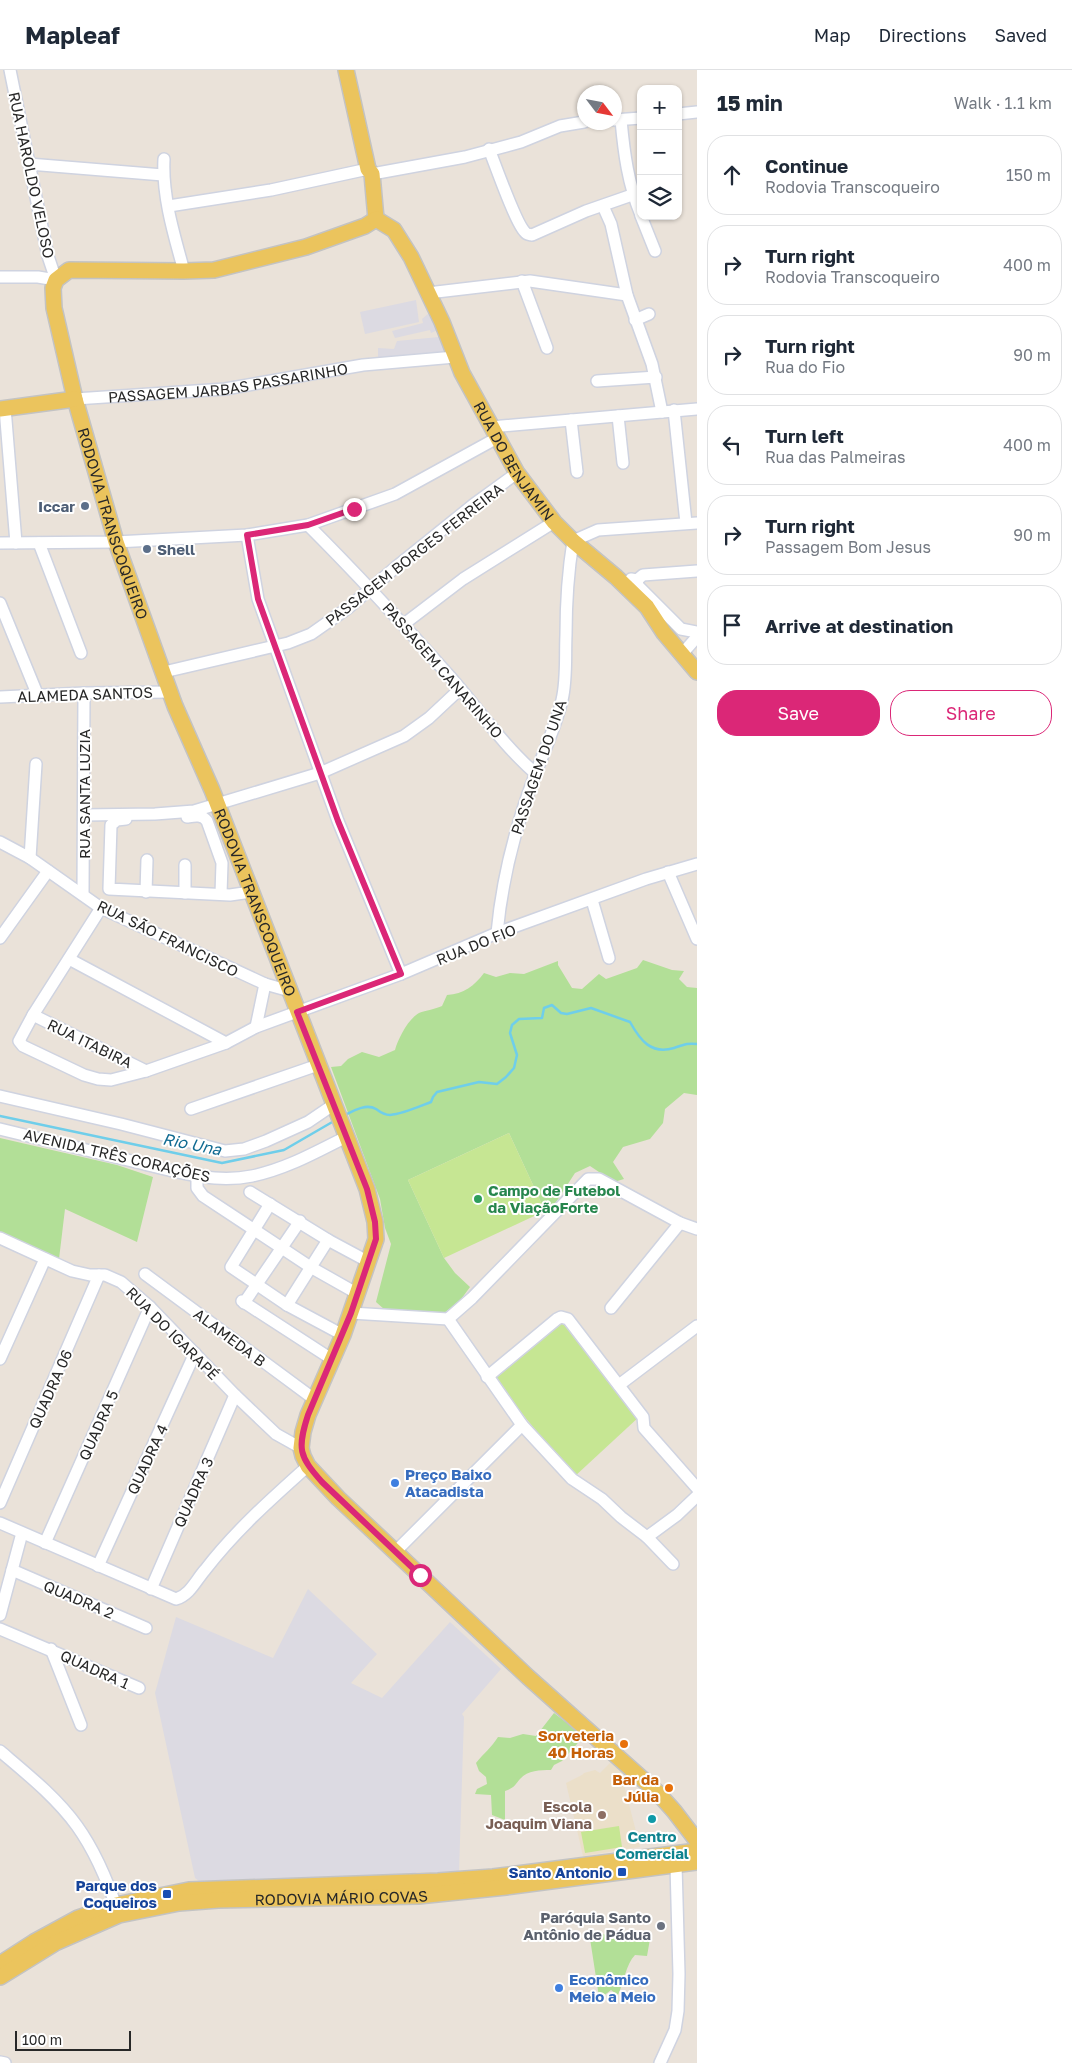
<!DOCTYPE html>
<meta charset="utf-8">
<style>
:root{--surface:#fff;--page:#f6f6f7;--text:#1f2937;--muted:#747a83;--line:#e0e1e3;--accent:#db2777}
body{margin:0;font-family:"Golos Text",sans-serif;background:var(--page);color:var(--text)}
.controls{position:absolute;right:15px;top:15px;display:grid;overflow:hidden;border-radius:10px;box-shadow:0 1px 4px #0004}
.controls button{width:45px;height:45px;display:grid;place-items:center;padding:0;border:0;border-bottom:1px solid var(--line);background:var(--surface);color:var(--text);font:25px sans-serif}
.compass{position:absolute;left:577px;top:15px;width:45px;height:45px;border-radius:50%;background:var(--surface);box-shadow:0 1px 4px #0004;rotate:122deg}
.scale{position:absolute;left:15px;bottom:12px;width:116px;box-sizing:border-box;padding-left:5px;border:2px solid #282828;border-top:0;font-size:14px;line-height:18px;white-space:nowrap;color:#282828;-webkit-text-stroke:4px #fff;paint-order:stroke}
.stop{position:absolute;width:15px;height:15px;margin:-11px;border:4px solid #db2777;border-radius:50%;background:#fff}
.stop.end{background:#db2777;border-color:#fff;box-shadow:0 1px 5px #0008}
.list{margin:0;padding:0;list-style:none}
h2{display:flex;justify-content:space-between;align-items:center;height:65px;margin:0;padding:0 20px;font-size:21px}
h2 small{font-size:16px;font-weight:400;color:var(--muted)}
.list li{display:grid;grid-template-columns:32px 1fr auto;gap:15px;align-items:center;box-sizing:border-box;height:80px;margin:0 10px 10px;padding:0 10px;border:1px solid var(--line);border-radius:20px}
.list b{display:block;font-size:19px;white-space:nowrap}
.list p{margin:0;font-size:16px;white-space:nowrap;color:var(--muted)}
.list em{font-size:16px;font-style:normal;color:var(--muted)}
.actions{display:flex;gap:10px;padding:15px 20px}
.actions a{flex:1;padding:11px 0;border:1px solid var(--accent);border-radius:20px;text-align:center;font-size:18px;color:var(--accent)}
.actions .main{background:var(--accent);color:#fff}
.icon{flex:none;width:28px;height:28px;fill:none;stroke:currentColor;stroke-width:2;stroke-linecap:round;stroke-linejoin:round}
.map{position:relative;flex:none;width:697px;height:1993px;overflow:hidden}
header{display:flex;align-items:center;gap:30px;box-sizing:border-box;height:70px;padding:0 25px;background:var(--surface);border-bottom:1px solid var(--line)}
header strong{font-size:24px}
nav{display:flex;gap:28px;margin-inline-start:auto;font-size:18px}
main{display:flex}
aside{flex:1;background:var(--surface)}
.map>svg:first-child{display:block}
.industrial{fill:#dcdae2}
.education{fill:#ebdfc9}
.green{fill:#b2df97}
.pitch{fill:#c6e693}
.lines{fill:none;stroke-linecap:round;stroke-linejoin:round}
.stream{stroke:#6fceea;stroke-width:2.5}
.minor-casing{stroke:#cfd3e0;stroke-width:14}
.major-casing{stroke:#c3c3c3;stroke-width:18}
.minor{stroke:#fff;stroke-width:11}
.major{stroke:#ebc45d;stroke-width:15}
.route{stroke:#db2777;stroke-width:6}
.service-dot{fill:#5c6f8a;stroke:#fff;stroke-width:2}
.leisure-dot{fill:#2e9e5b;stroke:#fff;stroke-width:2}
.shop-dot{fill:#3f7fe0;stroke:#fff;stroke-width:2}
.food-dot{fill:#e8710a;stroke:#fff;stroke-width:2}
.education-dot{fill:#8d6e63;stroke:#fff;stroke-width:2}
.culture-dot{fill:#0f9aa8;stroke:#fff;stroke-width:2}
.transit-dot{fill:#1a4fb4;stroke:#fff;stroke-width:2}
.worship-dot{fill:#6b7280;stroke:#fff;stroke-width:2}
.labels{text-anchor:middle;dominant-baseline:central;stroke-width:4;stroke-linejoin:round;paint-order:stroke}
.street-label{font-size:15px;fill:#282828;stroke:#fff}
.service-label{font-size:15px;font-weight:bold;fill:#4e5e75;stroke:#fff;text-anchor:end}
.leisure-label{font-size:15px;font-weight:bold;fill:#27864d;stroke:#fff;text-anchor:start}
.shop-label{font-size:15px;font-weight:bold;fill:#366cbe;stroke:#fff;text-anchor:start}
.food-label{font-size:15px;font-weight:bold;fill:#c56008;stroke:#fff;text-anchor:end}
.education-label{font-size:15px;font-weight:bold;fill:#785e54;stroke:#fff;text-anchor:end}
.culture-label{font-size:15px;font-weight:bold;fill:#0d838f;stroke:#fff}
.transit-label{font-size:15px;font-weight:bold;fill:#164399;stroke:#fff;text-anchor:end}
.worship-label{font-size:15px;font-weight:bold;fill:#5b616d;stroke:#fff;text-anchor:end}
.water-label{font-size:16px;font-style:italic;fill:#116b92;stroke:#fff}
</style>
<header>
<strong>Mapleaf</strong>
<nav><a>Map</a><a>Directions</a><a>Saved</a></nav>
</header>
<main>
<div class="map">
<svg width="697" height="1993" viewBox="0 0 697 1993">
<rect width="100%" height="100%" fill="#eae2d9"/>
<g class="industrial">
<polygon points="416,230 419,252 365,264 360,242"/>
<polygon points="428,244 438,260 431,263 430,260 395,268 392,261 423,253 422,249"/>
<polygon points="439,267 446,281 378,294 378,278 394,279 397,271"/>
<polygon points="308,1519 377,1584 351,1613 382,1628 450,1552 501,1599 462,1644 464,1647 459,1802 417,1802 403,1811 203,1814 195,1808 155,1623 176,1547 273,1588"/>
</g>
<polygon class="education" points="611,1692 631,1709 623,1711 640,1777 583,1786 566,1713 582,1705 584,1703 595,1700 600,1703"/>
<g class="green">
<path d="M643 890 672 900 684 901 679 909 687 917 697 918V1025L684 1023 665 1039 663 1053 650 1069 623 1077 613 1092 624 1109 614 1112 590 1096 575 1103 549 1143 545 1141 509 1063 408 1110 444 1188 455 1203 470 1217 459 1232 444 1243 385 1240 376 1232 391 1174 385 1158 380 1129 331 997 341 996 348 989 362 982 379 987 395 980C398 969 408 949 419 943 423 941 436 939 442 936L447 925C464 924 474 916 484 903L496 907 510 903 524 904 558 891V895L572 918 582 919 599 904 606 909 637 898Z"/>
<polygon points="0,1068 117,1095 153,1107 137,1172 65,1139 59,1189 0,1163"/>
<path d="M554 1643 584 1666 562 1691 554 1695 551 1700C540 1700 528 1700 520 1709 515 1715 514 1718 505 1721V1750L492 1745 491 1725 475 1724 477 1719 487 1714 486 1707 479 1701 476 1693C483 1684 492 1677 498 1667L510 1668 523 1664 536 1666Z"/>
<path d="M648 1861 650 1869 647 1886 635 1885C626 1894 624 1912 618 1925L611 1920 602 1927H599L589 1862 627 1868Z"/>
</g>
<g class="pitch">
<polygon points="509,1063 545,1141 444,1188 408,1110"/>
<polygon points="562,1248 640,1346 574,1407 492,1307"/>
<polygon points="619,1756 622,1777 585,1783 581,1762"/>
</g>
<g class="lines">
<g class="stream">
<polyline points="0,1046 222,1093 284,1080 334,1051"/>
<path d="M343 1046C353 1041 366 1033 376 1039 380 1042 384 1045 390 1045 403 1044 418 1037 431 1032L433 1027 437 1022 479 1012 497 1014 506 1007 514 998 517 985 510 963 512 955 519 949 542 948 544 938 552 935 561 943 567 944 591 938 630 952C640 970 651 985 674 978 684 975 685 973 697 974"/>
</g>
<defs>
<g id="minor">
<polyline points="10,0 48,186 56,210"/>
<polyline points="678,44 697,42"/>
<polyline points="614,50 641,48"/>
<path d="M621 50C624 83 628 114 641 145"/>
<path d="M489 79C495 94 516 154 525 162 527 165 529 164 532 165L586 141 632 125"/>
<path d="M164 89C162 126 174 165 184 201"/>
<polyline points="29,94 163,105"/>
<polyline points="372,104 465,87 521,72 560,56 584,52"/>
<polyline points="169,136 271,120 368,99"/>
<polyline points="603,136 611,154 627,225 652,294 662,342"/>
<polyline points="641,146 655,181"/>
<polyline points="0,207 38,207 56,210"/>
<polyline points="522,211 547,278"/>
<polyline points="428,223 530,211 627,225"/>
<polyline points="635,250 649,244"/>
<polyline points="597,311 656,307"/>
<path id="s1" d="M75 329 225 319 363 295 455 287"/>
<polyline points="5,338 16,473"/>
<polyline points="674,340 686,453"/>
<polyline points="618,346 623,393"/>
<polyline points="571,350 577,402"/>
<polyline points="491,357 697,339"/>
<path d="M308 455C358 505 405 556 452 609 479 640 504 676 535 703"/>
<polyline points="247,465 258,529 338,751 401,904"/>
<polyline points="0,473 116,472 247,465 308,455 395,424 497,368"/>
<polyline points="39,473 81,583"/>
<polyline points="631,509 637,510 643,505 697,501"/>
<polyline points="637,510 638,516 681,559 697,562"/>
<polyline points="0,533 38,626"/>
<polyline points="404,554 463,509 554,452"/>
<polyline points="682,584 697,567"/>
<polyline points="164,602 288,573 311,564 348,538 396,497 473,435 517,403"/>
<polyline points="0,627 84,623 170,622"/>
<polyline points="84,745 155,744 194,741 320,703 404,666 429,648 460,619"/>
<path d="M187 747C194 746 202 744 207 751L222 793 221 824"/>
<polyline points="126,749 117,750 111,755 109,819 230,825 251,822"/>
<polyline points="0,772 30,788 101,838 265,914 290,921"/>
<polyline points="30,788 36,694"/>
<polyline points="668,802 697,869"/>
<polyline points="146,822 147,790"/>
<polyline points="185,823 185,795"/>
<polyline points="83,825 84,623"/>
<polyline points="592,830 609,888"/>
<polyline points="101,838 33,945 19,971 23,976 84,1005 98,1009 111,1010 146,1001 226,973 256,957 401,904 497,863 646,809 697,794"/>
<path d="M497 863C502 809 516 755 535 705 545 679 556 656 562 630 567 609 565 587 566 565 566 533 568 502 573 471L598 460 697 453"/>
<polyline points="0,868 48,801"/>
<polyline points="69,889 226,973"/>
<polyline points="33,945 146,1001"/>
<polyline points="256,957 265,914"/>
<polyline points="0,1026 121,1054 225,1081 244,1079 266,1071 308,1052 333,1035"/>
<polyline points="191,1039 318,995"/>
<path d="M0 1059C46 1070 91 1081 136 1092 174 1101 213 1114 252 1106 286 1099 316 1082 346 1067"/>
<polyline points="197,1106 197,1118 203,1126 312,1198 358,1224"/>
<polyline points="250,1122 328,1170 369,1192"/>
<polyline points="270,1134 231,1197 287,1235 343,1265"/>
<polyline points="0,1168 72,1201 90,1205 105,1205 121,1212 150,1237 235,1325 276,1364 301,1378"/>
<polyline points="145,1204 314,1329"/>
<polyline points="242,1231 333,1290"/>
<polyline points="244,1233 300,1151"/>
<polyline points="287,1235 328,1170"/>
<polyline points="611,1238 680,1153"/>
<polyline points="351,1243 448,1249 472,1228 588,1109 599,1109 680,1153 697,1159"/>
<polyline points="448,1249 522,1355 572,1409 602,1429 621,1447 647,1467 673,1494"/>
<polyline points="0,1289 45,1189"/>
<polyline points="487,1307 557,1249 561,1247 568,1249 643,1347 644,1358 697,1418"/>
<polyline points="619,1315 697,1256"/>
<polyline points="0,1433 99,1205"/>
<path d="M0 1453 176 1529C190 1525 196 1510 205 1500 235 1461 271 1429 308 1396"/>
<polyline points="647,1467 677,1445 697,1426"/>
<polyline points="45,1473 150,1237"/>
<polyline points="396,1481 522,1355"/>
<polyline points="98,1496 195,1283"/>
<polyline points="12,1500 146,1558"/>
<polyline points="151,1519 235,1325"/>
<polyline points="0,1545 22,1463"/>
<polyline points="0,1559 139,1618"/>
<polyline points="51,1579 81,1655"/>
<path d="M0 1681C27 1704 56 1727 77 1756 95 1781 108 1812 118 1842"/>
<polyline points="0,1992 5,1993"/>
<polyline points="660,1993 675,1960 678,1941 679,1904 676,1795"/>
</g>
<g id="major">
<polyline points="346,0 368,99 372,104 376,149"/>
<path id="s2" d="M376 149 365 156 306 177 214 200 184 201 69 200 56 210 53 218 54 238 75 329 116 472 175 636 212 720 367 1119 375 1152 376 1169 343 1265 308 1345 303 1362 301 1378 303 1386 308 1396 338 1428 528 1607 657 1722 674 1741 697 1771"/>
<path id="s3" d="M376 149 394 160 411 187 442 252 462 303 517 403 554 452 573 471 616 507 647 537 664 563 697 602"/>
<polyline points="0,339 75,329"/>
<polyline points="3,1892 34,1872 78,1848 116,1835 189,1820 438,1811 493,1807 697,1781"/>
<path id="s4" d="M0 1907 55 1873 119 1845 179 1833 218 1830 418 1826 506 1817 697 1792"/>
</g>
</defs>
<use href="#minor" class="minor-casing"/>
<use href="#major" class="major-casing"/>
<use href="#minor" class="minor"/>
<use href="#major" class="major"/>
</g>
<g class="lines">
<path class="route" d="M354 439 308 455 247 465 258 529 338 751 401 904 297 942 367 1119 375 1152 376 1169 351 1243 308 1345C297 1379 299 1386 322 1412L420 1505"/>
</g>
<g class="service-dot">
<circle cx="85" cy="436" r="5"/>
<circle cx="147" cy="479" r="5"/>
</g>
<circle class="leisure-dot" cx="478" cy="1129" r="5"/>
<g class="shop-dot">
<circle cx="395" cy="1413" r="5"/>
<circle cx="559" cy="1918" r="5"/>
</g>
<g class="food-dot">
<circle cx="624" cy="1674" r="5"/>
<circle cx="669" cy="1718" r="5"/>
</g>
<circle class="education-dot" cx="602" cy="1745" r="5"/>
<circle class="culture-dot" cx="652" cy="1749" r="5"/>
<g class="transit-dot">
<rect x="617" y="1797" width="10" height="10" rx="2.5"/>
<rect x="162" y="1819" width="10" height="10" rx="2.5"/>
</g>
<circle class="worship-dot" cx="661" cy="1856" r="5"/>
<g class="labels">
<g class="street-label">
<text transform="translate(32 105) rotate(78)">RUA HAROLDO VELOSO</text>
<text stroke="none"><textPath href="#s1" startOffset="154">PASSAGEM JARBAS PASSARINHO</textPath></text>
<text stroke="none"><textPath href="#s3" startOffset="282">RUA DO BENJAMIN</textPath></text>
<text stroke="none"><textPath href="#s2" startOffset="584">RODOVIA TRANSCOQUEIRO</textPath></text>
<text transform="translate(414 484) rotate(-38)">PASSAGEM BORGES FERREIRA</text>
<text transform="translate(443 600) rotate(49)">PASSAGEM CANARINHO</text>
<text transform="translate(85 624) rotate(-2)">ALAMEDA SANTOS</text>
<text transform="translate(538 697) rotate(-71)">PASSAGEM DO UNA</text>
<text transform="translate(84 724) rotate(-90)">RUA SANTA LUZIA</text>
<text stroke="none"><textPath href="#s2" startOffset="989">RODOVIA TRANSCOQUEIRO</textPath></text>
<text transform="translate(168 868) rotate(26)">RUA SÃO FRANCISCO</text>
<text transform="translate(476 874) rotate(-22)">RUA DO FIO</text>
<text transform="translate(90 973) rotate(26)">RUA ITABIRA</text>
<text transform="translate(117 1085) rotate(13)">AVENIDA TRÊS CORAÇÕES</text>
<text transform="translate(173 1263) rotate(45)">RUA DO IGARAPÉ</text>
<text transform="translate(230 1267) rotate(37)">ALAMEDA B</text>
<text transform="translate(50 1319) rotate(-66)">QUADRA 06</text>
<text transform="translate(98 1355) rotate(-66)">QUADRA 5</text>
<text transform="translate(147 1389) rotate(-65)">QUADRA 4</text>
<text transform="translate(193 1422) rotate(-66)">QUADRA 3</text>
<text transform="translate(79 1529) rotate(23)">QUADRA 2</text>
<text transform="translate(95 1599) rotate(24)">QUADRA 1</text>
<text stroke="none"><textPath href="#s4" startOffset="358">RODOVIA MÁRIO COVAS</textPath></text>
</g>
<g class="service-label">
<text x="75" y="436">Iccar</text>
<text x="157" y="479" text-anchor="start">Shell</text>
</g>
<g class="leisure-label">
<text x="488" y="1120">Campo de Futebol<tspan x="488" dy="17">da ViaçãoForte</tspan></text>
</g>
<g class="shop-label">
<text x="405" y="1404">Preço Baixo<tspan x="405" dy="17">Atacadista</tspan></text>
<text x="569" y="1909">Econômico<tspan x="569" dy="17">Meio a Meio</tspan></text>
</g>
<g class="food-label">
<text x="614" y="1665">Sorveteria<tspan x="614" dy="17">40 Horas</tspan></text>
<text x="659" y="1709">Bar da<tspan x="659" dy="17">Júlia</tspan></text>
</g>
<g class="education-label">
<text x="592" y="1736">Escola<tspan x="592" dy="17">Joaquim Viana</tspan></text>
</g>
<g class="culture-label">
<text x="652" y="1766">Centro<tspan x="652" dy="17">Comercial</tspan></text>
</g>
<g class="transit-label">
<text x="612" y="1802">Santo Antonio</text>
<text x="157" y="1815">Parque dos<tspan x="157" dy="17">Coqueiros</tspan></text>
</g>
<g class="worship-label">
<text x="651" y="1847">Paróquia Santo<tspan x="651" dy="17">Antônio de Pádua</tspan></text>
</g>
<g class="water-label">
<text transform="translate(192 1074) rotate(11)">Rio Una</text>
</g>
</g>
</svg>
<div class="controls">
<button>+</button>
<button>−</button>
<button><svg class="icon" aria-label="layers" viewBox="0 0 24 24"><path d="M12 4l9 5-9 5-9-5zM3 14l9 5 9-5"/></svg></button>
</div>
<svg class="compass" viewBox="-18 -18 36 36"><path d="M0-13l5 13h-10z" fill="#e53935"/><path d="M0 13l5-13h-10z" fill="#747a83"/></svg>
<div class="scale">100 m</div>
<div class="stop" style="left:420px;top:1505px"></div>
<div class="stop end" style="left:354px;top:439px"></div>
</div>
<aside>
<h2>15 min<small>Walk · 1.1 km</small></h2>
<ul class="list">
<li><svg class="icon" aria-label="ahead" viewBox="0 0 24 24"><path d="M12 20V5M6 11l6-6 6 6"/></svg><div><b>Continue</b><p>Rodovia Transcoqueiro</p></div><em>150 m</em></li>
<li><svg class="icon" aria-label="right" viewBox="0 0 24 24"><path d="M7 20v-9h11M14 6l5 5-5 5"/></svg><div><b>Turn right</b><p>Rodovia Transcoqueiro</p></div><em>400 m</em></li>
<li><svg class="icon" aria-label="right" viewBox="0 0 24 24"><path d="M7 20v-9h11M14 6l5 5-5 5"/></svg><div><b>Turn right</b><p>Rua do Fio</p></div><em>90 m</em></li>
<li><svg class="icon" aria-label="left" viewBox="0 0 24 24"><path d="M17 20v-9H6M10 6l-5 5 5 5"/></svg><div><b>Turn left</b><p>Rua das Palmeiras</p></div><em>400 m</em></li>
<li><svg class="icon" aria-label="right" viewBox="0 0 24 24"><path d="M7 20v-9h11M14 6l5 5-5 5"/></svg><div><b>Turn right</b><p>Passagem Bom Jesus</p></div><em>90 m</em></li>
<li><svg class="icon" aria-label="arrive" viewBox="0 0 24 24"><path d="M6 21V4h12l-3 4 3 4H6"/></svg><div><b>Arrive at destination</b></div></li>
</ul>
<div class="actions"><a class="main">Save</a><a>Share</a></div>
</aside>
</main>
